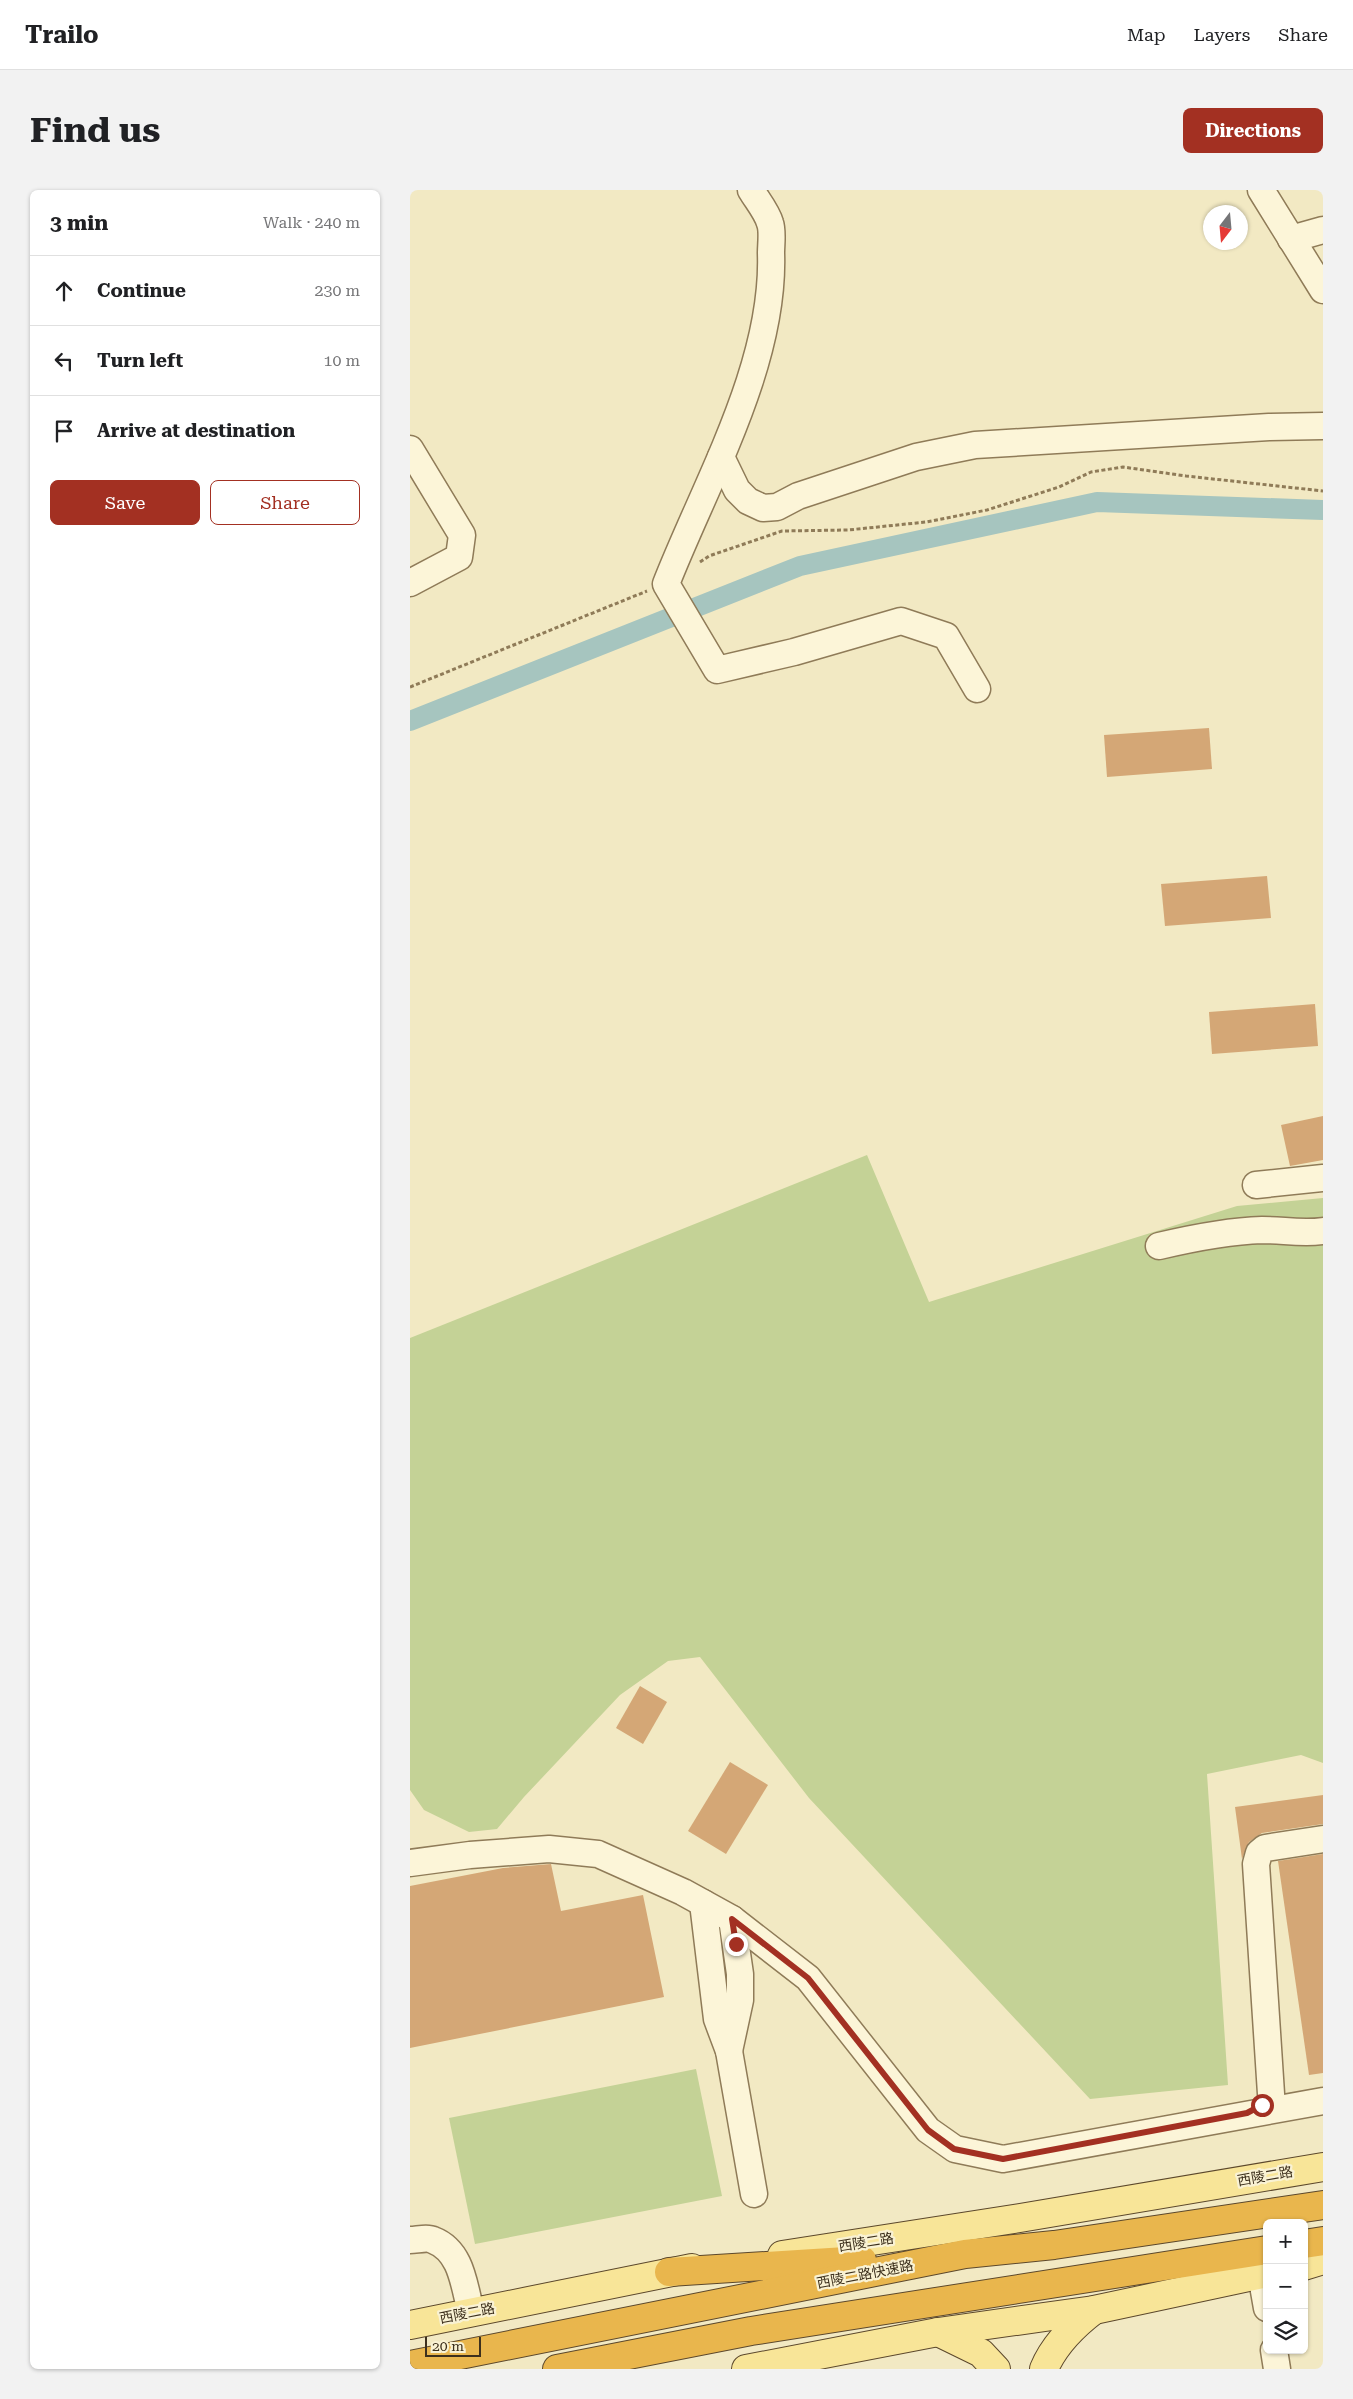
<!DOCTYPE html>
<meta charset="utf-8">
<style>
:root{--surface:#fff;--page:#f2f2f2;--text:#202124;--muted:#757577;--line:#e0e0e0;--accent:#a33022}
body{margin:0;font-family:"Roboto Serif","Noto Sans SC",serif;background:var(--page);color:var(--text)}
.controls{position:absolute;right:15px;bottom:15px;display:grid;overflow:hidden;border-radius:8px;box-shadow:0 1px 4px #0004}
.controls button{width:45px;height:45px;display:grid;place-items:center;padding:0;border:0;border-bottom:1px solid var(--line);background:var(--surface);color:var(--text);font:25px sans-serif}
.compass{position:absolute;left:793px;top:15px;width:45px;height:45px;border-radius:50%;background:var(--surface);box-shadow:0 1px 4px #0004;rotate:196deg}
.scale{position:absolute;left:15px;bottom:12px;width:56px;box-sizing:border-box;padding-left:5px;border:2px solid #3d301d;border-top:0;font-size:14px;line-height:18px;white-space:nowrap;color:#3d301d;-webkit-text-stroke:4px #f9f2d4;paint-order:stroke}
.stop{position:absolute;width:15px;height:15px;margin:-11px;border:4px solid #a33022;border-radius:50%;background:#fff}
.stop.end{background:#a33022;border-color:#fff;box-shadow:0 1px 5px #0008}
.list{margin:0;padding:0;list-style:none}
h2{display:flex;justify-content:space-between;align-items:center;height:65px;margin:0;padding:0 20px;font-size:21px}
h2 small{font-size:16px;font-weight:400;color:var(--muted)}
.list li{display:grid;grid-template-columns:32px 1fr auto;gap:15px;align-items:center;box-sizing:border-box;height:70px;padding:0 20px;border-top:1px solid var(--line)}
.list b{display:block;font-size:19px;white-space:nowrap}
.list em{font-size:16px;font-style:normal;color:var(--muted)}
.actions{display:flex;gap:10px;padding:15px 20px}
.actions a{flex:1;padding:11px 0;border:1px solid var(--accent);border-radius:8px;text-align:center;font-size:18px;color:var(--accent)}
.actions .main{background:var(--accent);color:#fff}
.icon{flex:none;width:28px;height:28px;fill:none;stroke:currentColor;stroke-width:2;stroke-linecap:round;stroke-linejoin:round}
.map{position:relative;flex:none;width:913px;height:2179px;overflow:hidden;border-radius:8px}
header{display:flex;align-items:center;gap:30px;box-sizing:border-box;height:70px;padding:0 25px;background:var(--surface);border-bottom:1px solid var(--line)}
header strong{font-size:24px}
nav{display:flex;gap:28px;margin-inline-start:auto;font-size:18px}
.intro{display:flex;align-items:center;justify-content:space-between;box-sizing:border-box;height:120px;padding:0 30px}
h1{margin:0;font-size:35px}
.button{padding:12px 22px;border-radius:8px;background:var(--accent);color:#fff;font-size:18px;font-weight:700}
main{display:flex;gap:30px;padding:0 30px}
aside{flex:1;background:var(--surface);border-radius:8px;box-shadow:0 1px 4px #0004}
.map>svg:first-child{display:block}
.green{fill:#c4d296}
.lines{fill:none;stroke-linecap:round;stroke-linejoin:round}
.canal{stroke:#a6c5bf;stroke-width:20}
.building{fill:#d4a776}
.minor-casing{stroke:#8f7b58;stroke-width:29}
.major-casing{stroke:#5c482c;stroke-width:30}
.highway-casing{stroke:#5c482c;stroke-width:30}
.path{stroke:#8f7b58;stroke-width:3;stroke-dasharray:4 2.5;stroke-linecap:butt}
.minor{stroke:#fcf5d8;stroke-width:26}
.major{stroke:#f8e598;stroke-width:28}
.highway{stroke:#e9b64d;stroke-width:28}
.route{stroke:#a33022;stroke-width:6}
.labels{text-anchor:middle;dominant-baseline:central;stroke-width:4.5;stroke-linejoin:round;paint-order:stroke}
.street-label{font-size:14px;fill:#3d301d;stroke:#f9f2d4}
</style>
<header>
<strong>Trailo</strong>
<nav><a>Map</a><a>Layers</a><a>Share</a></nav>
</header>
<div class="intro"><h1>Find us</h1><a class="button">Directions</a></div>
<main>
<aside>
<h2>3 min<small>Walk · 240 m</small></h2>
<ul class="list">
<li><svg class="icon" aria-label="ahead" viewBox="0 0 24 24"><path d="M12 20V5M6 11l6-6 6 6"/></svg><div><b>Continue</b></div><em>230 m</em></li>
<li><svg class="icon" aria-label="left" viewBox="0 0 24 24"><path d="M17 20v-9H6M10 6l-5 5 5 5"/></svg><div><b>Turn left</b></div><em>10 m</em></li>
<li><svg class="icon" aria-label="arrive" viewBox="0 0 24 24"><path d="M6 21V4h12l-3 4 3 4H6"/></svg><div><b>Arrive at destination</b></div></li>
</ul>
<div class="actions"><a class="main">Save</a><a>Share</a></div>
</aside>
<div class="map">
<svg width="913" height="2179" viewBox="0 0 913 2179">
<rect width="100%" height="100%" fill="#f2e9c3"/>
<g class="green">
<polygon points="457,965 519,1112 827,1016 913,1008 913,1573 891,1565 797,1584 818,1895 680,1909 399,1608 290,1467 258,1471 210,1505 114,1607 87,1639 59,1642 14,1620 0,1600 0,1148"/>
<polygon points="286,1879 312,2006 65,2054 39,1928"/>
</g>
<g class="lines">
<polyline class="canal" points="0,531 390,376 687,312 913,320"/>
</g>
<g class="building">
<polygon points="799,538 802,579 697,587 694,545"/>
<polygon points="857,686 861,728 755,736 751,694"/>
<polygon points="905,814 908,856 802,864 799,822"/>
<polygon points="913,926 913,970 880,976 871,935"/>
<polygon points="230,1496 257,1512 233,1554 206,1538"/>
<polygon points="320,1572 358,1595 316,1664 278,1641"/>
<polygon points="913,1605 913,1634 852,1643 839,1652 832,1669 825,1617"/>
<polygon points="913,1664 913,1883 899,1885 868,1671"/>
<polygon points="141,1674 151,1721 233,1705 254,1807 0,1858 0,1696 93,1678"/>
</g>
<g class="lines">
<defs>
<g id="minor">
<path d="M341 0C347 10 357 22 360 33 363 41 361 54 361 63 365 175 296 292 256 394L307 480 384 462 491 431 536 446 567 499"/>
<polyline points="851,0 913,100"/>
<polyline points="881,49 913,40"/>
<polyline points="0,259 52,345 49,367 0,393"/>
<polyline points="311,267 327,300 338,311 353,318 367,317 388,306 506,267 565,255 859,237 913,236"/>
<polyline points="846,995 913,988"/>
<path d="M749 1056C783 1048 817 1041 852 1040 873 1040 892 1044 913 1041"/>
<polyline points="0,1673 60,1665 139,1659 188,1664 273,1702 322,1729 398,1788 518,1940 545,1959 593,1969 913,1911"/>
<polyline points="293,1713 307,1829 319,1861 344,2004"/>
<polyline points="319,1861 330,1810 330,1784 322,1729"/>
<polyline points="862,1919 846,1674 849,1663 855,1658 913,1649"/>
<path d="M0 2050C7 2050 17 2047 23 2050 52 2061 54 2096 61 2122"/>
<polyline points="851,2084 857,2118"/>
<polyline points="864,2160 867,2179"/>
</g>
<g id="major">
<polyline points="372,2065 610,2028 913,1977"/>
<polyline points="894,2076 913,2070"/>
<polyline points="0,2135 282,2078"/>
<polyline points="528,2142 571,2163 586,2179"/>
<polyline points="336,2179 528,2142 684,2120 857,2083"/>
<path d="M634 2179C644 2155 663 2136 684 2120"/>
</g>
<g id="highway">
<polyline points="894,2054 913,2051"/>
<polyline points="259,2082 452,2070"/>
<polyline points="0,2175 555,2064 644,2055 913,2015"/>
<polyline points="147,2179 341,2141 857,2060"/>
</g>
</defs>
<use href="#minor" class="minor-casing"/>
<use href="#major" class="major-casing"/>
<use href="#highway" class="highway-casing"/>
<g class="path">
<polyline points="290,372 299,366 372,341 438,340 516,332 577,320 649,297 681,282 713,277 776,286 913,301"/>
<polyline points="0,497 237,401"/>
</g>
<use href="#minor" class="minor"/>
<use href="#major" class="major"/>
<use href="#highway" class="highway"/>
</g>
<g class="lines">
<polyline class="route" points="326,1754 322,1729 398,1788 518,1940 544,1959 593,1969 837,1923 852,1915"/>
</g>
<g class="labels">
<g class="street-label">
<text transform="translate(855 1986) rotate(-10)">西陵二路</text>
<text transform="translate(456 2052) rotate(-9)">西陵二路</text>
<text transform="translate(455 2084) rotate(-11)">西陵二路快速路</text>
<text transform="translate(57 2123) rotate(-11)">西陵二路</text>
</g>
</g>
</svg>
<div class="controls">
<button>+</button>
<button>−</button>
<button><svg class="icon" aria-label="layers" viewBox="0 0 24 24"><path d="M12 4l9 5-9 5-9-5zM3 14l9 5 9-5"/></svg></button>
</div>
<svg class="compass" viewBox="-18 -18 36 36"><path d="M0-13l5 13h-10z" fill="#e53935"/><path d="M0 13l5-13h-10z" fill="#757577"/></svg>
<div class="scale">20 m</div>
<div class="stop" style="left:852px;top:1915px"></div>
<div class="stop end" style="left:326px;top:1754px"></div>
</div>
</main>
